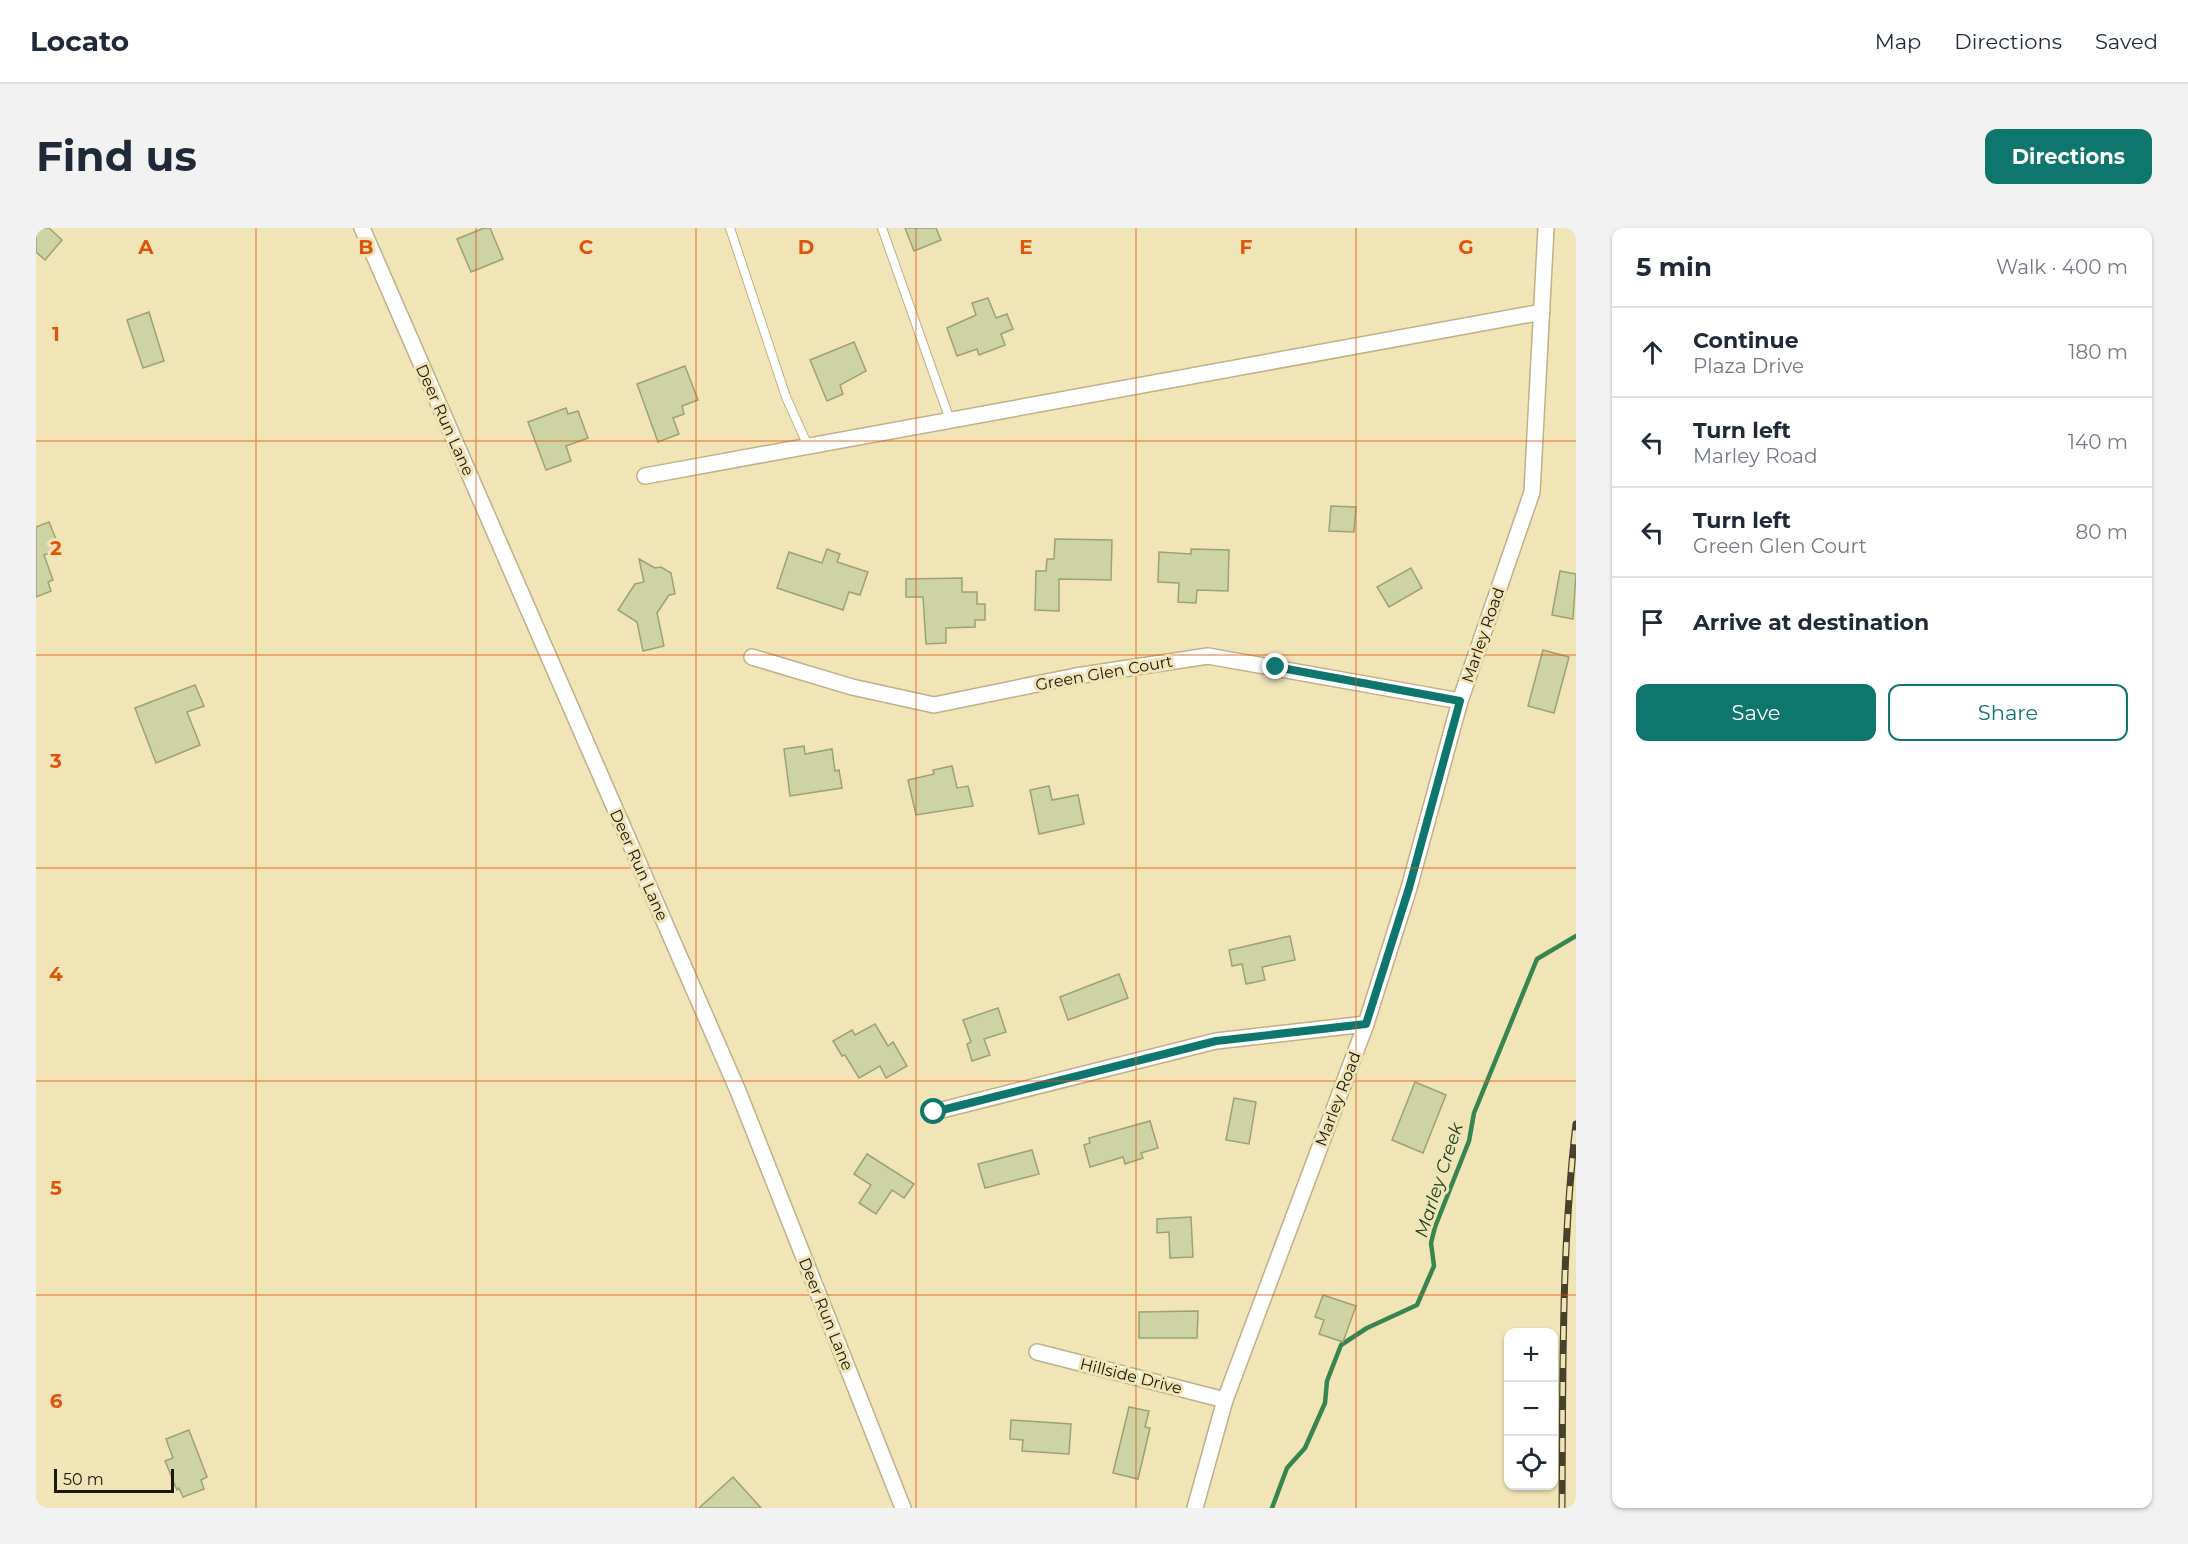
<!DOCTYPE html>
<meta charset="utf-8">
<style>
:root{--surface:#fff;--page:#f2f2f3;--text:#1f2937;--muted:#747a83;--line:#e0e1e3;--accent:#0f766e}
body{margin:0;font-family:Montserrat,sans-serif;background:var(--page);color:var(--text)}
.controls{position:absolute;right:18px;bottom:18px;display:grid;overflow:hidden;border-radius:12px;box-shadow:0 2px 4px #0004}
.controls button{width:54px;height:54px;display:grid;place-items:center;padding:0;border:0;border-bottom:2px solid var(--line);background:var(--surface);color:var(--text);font:30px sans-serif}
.scale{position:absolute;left:18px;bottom:15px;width:120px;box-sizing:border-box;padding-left:6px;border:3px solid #1c1706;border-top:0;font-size:16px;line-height:21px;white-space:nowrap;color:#1c1706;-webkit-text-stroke:4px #f1e4b7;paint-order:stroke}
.stop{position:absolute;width:18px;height:18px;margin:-14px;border:4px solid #0f766e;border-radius:50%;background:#fff}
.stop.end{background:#0f766e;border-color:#fff;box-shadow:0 2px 6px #0008}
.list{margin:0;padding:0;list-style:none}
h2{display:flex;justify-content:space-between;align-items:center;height:78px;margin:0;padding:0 24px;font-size:26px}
h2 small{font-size:20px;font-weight:400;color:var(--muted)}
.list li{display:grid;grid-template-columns:39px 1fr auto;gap:18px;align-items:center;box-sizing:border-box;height:90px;padding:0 24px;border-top:2px solid var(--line)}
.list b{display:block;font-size:22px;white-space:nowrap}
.list p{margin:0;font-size:20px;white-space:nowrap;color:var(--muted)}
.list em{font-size:20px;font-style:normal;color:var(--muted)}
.actions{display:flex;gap:12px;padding:18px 24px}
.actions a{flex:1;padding:14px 0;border:2px solid var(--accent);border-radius:12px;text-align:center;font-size:21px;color:var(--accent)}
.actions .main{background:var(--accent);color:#fff}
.icon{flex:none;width:33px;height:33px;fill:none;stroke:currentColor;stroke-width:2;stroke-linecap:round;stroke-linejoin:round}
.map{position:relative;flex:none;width:1540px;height:1280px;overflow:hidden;border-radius:12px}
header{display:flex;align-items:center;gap:36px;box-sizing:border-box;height:84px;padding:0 30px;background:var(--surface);border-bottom:2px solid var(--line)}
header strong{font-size:28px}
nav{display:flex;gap:33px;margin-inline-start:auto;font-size:21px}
.intro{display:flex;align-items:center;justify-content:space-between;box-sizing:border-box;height:144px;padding:0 36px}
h1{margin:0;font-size:42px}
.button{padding:15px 27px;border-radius:12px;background:var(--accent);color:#fff;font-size:21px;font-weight:700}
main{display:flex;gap:36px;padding:0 36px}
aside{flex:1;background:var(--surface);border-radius:12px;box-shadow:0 2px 4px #0004}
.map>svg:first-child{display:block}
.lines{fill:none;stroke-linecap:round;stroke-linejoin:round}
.stream{stroke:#378550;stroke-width:4.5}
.building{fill:#ced3a6;stroke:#9ca176;stroke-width:1.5}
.lane-casing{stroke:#beb186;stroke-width:10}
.street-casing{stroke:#beb186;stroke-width:18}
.lane{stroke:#fff;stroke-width:8}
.street{stroke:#fff;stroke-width:15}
.rail-casing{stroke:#48412b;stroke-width:7}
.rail{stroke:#f1e4b7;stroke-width:4.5;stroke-dasharray:14;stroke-linecap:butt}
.route{stroke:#0f766e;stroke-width:8}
.grid{fill:none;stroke:#de560c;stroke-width:1.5;stroke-opacity:0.55}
.labels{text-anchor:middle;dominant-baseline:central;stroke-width:6;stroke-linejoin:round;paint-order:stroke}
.street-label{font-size:16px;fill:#1c1706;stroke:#f1e4b7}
.water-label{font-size:18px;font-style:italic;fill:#113e23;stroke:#f1e4b7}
.grid-label{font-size:20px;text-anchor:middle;font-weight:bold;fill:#de560c;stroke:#f1e4b7;stroke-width:6;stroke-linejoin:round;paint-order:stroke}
</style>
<header>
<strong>Locato</strong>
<nav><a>Map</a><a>Directions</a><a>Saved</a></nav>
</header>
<div class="intro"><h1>Find us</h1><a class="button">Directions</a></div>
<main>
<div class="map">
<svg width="1540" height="1280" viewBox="0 0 1540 1280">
<rect width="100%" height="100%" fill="#f1e4b7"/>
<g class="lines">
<polyline class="stream" points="1236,1280 1251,1240 1269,1220 1289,1175 1291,1153 1305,1117 1331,1100 1381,1077 1398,1038 1395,1015 1399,999 1433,913 1438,885 1501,731 1540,708"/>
</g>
<g class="building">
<polygon points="0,0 13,0 26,12 9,32 0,24"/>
<polygon points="448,0 454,0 467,31 435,44 421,11"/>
<polygon points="869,0 900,0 905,12 878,23"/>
<polygon points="952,70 960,90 971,86 977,101 965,106 969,117 943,127 941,121 921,128 911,100 940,87 936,75"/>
<polygon points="113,84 128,133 107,140 91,92"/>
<polygon points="818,114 830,143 804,157 807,166 791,173 774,132"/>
<polygon points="649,138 662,172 646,178 648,186 637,190 643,206 622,214 601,156"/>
<polygon points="530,180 532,186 542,183 552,210 530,218 535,233 510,242 492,194"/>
<polygon points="1295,278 1320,279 1318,304 1293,303"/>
<polygon points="13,294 24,321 8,327 17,352 12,354 15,363 0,369 0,299"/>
<polygon points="1019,311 1076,312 1075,352 1023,351 1023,383 999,382 1000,343 1010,343 1011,331 1018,331"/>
<polygon points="791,321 804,326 801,334 832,344 824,367 813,364 807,382 741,360 753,324 786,335"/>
<polygon points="1155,321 1193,322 1192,363 1161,362 1160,375 1142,374 1143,355 1122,354 1123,324 1155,326"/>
<polygon points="603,331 619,340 625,339 635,345 639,366 633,367 621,385 628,418 607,423 601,394 582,382 599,356 608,354"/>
<polygon points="1375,340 1386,360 1353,379 1341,359"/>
<polygon points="1524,343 1540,346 1537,391 1516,387"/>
<polygon points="926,350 926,364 941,364 941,376 949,376 949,392 939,392 939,399 910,400 910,415 890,416 887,369 870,369 870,351"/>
<polygon points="1507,422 1533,429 1518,485 1492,478"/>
<polygon points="159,457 168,478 151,484 164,517 120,535 99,480"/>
<polygon points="768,518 769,526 796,521 799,543 803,542 806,560 754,568 748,521"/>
<polygon points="916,538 921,560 932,558 937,578 880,587 872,552 898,546 897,542"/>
<polygon points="1013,558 1016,572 1042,567 1048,596 1003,606 994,562"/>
<polygon points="1254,708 1259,732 1226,739 1229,752 1210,756 1206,736 1196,738 1193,722"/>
<polygon points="1083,746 1092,770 1032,792 1024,769"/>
<polygon points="962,780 970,804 948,811 954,827 936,833 931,816 935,814 927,792"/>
<polygon points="839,796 852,818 857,814 871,838 850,850 844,838 823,850 809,827 806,828 797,813 816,802 819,807"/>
<polygon points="1379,854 1410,867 1387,925 1356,912"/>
<polygon points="1198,870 1220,874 1213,916 1190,912"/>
<polygon points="1114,893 1122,920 1105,925 1107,930 1089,936 1087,929 1054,939 1048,917 1054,915 1053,910"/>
<polygon points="996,922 1003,946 949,960 942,936"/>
<polygon points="831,926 878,956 868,970 856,962 840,986 823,975 835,957 818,946"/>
<polygon points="1155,989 1157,1029 1134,1030 1133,1004 1121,1005 1121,991"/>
<polygon points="1287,1067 1320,1078 1307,1114 1283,1106 1288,1092 1279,1089"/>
<polygon points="1162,1083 1161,1110 1103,1110 1103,1084"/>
<polygon points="1093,1179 1113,1183 1109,1199 1114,1200 1102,1251 1077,1245"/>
<polygon points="975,1192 1035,1196 1033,1226 986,1223 987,1212 974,1211"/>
<polygon points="153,1202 171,1249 165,1252 168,1261 147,1269 143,1260 141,1262 129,1233 137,1230 130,1211"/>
<polygon points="697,1249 725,1280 663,1280"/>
</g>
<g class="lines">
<defs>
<g id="lane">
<polyline points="694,0 750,169 772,218"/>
<polyline points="846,0 914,192"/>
</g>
<g id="street">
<polyline points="326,0 702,863 867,1280"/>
<polyline points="609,248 1506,84"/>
<polyline points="716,429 816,459 898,477 1040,448 1172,428 1424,473"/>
<polyline points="898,884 1180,813 1330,796"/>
<polyline points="1001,1124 1189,1172"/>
<polyline points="1159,1280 1189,1172 1330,796 1373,660 1424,473 1496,264 1510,0"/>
</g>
</defs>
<use href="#lane" class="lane-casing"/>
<use href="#street" class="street-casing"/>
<use href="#lane" class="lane"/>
<use href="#street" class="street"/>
<defs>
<path id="rail" d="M1526 1280C1527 1152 1525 1023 1540 896"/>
</defs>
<use href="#rail" class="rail-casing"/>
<use href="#rail" class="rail"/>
</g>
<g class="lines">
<polyline class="route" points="898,884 1180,813 1330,796 1373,660 1424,473 1240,439"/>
</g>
<path class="grid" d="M220 0V1280M440 0V1280M660 0V1280M880 0V1280M1100 0V1280M1320 0V1280M0 213H1540M0 427H1540M0 640H1540M0 853H1540M0 1067H1540"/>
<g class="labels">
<g class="street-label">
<text transform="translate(409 192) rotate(66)">Deer Run Lane</text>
<text transform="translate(1447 407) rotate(-71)">Marley Road</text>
<text transform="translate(1068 445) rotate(-10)">Green Glen Court</text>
<text transform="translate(603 637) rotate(66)">Deer Run Lane</text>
<text transform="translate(1302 871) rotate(-69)">Marley Road</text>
<text transform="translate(790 1086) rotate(68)">Deer Run Lane</text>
<text transform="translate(1095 1148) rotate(14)">Hillside Drive</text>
</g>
<g class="water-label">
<text transform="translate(1403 952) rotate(-72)">Marley Creek</text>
</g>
</g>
<g class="grid-label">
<text x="110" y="26">A</text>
<text x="330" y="26">B</text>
<text x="550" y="26">C</text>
<text x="770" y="26">D</text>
<text x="990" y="26">E</text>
<text x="1210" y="26">F</text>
<text x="1430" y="26">G</text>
<text x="20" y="113">1</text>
<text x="20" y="327">2</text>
<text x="20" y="540">3</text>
<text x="20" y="753">4</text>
<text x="20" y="967">5</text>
<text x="20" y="1180">6</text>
</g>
</svg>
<div class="controls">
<button>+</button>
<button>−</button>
<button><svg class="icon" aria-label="locate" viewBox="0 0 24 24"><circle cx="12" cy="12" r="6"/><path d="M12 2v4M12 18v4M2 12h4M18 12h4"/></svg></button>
</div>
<div class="scale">50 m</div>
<div class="stop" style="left:898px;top:884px"></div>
<div class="stop end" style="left:1240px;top:439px"></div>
</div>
<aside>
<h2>5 min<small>Walk · 400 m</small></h2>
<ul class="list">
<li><svg class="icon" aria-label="ahead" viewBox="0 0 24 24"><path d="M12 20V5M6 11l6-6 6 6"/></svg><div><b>Continue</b><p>Plaza Drive</p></div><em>180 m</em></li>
<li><svg class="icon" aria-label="left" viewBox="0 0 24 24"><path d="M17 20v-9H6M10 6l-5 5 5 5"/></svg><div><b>Turn left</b><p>Marley Road</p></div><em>140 m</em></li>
<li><svg class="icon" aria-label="left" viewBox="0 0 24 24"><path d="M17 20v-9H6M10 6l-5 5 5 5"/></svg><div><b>Turn left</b><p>Green Glen Court</p></div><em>80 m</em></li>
<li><svg class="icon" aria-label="arrive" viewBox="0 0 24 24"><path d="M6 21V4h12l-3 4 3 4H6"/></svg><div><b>Arrive at destination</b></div></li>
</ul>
<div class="actions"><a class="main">Save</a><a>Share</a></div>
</aside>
</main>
